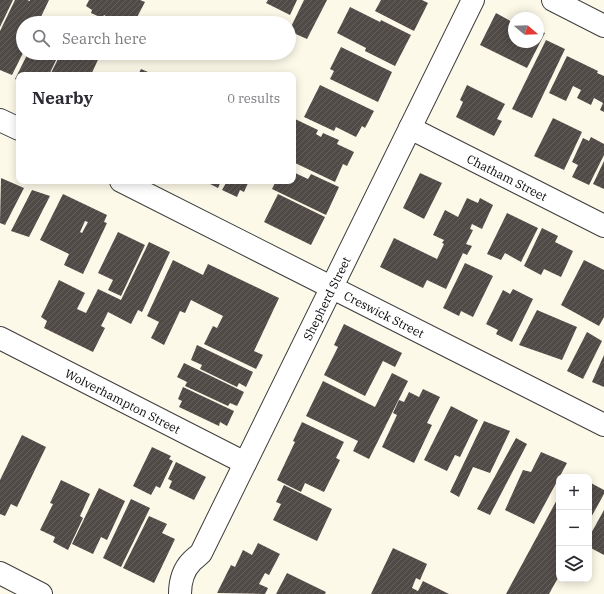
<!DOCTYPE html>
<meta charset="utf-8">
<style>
:root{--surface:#fff;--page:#f2f2f3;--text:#2b2b33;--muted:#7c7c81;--line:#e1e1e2}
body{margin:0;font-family:"IBM Plex Serif",serif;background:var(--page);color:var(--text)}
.controls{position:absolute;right:12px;bottom:12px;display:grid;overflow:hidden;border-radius:8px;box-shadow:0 2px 10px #0003}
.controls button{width:36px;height:36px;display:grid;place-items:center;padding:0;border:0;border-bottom:1px solid var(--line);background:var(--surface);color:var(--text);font:20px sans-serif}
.compass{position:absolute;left:508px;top:12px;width:36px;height:36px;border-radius:50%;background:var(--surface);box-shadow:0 2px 10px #0003;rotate:109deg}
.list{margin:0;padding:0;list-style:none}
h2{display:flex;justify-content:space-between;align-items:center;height:52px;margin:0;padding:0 16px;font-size:17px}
h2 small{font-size:13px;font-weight:400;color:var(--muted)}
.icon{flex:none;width:22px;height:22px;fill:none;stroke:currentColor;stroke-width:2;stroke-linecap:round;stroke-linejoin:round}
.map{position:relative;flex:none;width:604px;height:594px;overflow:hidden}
.search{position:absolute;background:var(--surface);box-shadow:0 2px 10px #0003;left:16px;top:16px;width:280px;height:44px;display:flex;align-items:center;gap:10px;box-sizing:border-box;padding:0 14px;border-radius:22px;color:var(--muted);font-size:15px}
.panel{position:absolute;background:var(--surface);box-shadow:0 2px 10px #0003;left:16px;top:72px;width:280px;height:112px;border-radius:8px}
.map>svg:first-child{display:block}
.building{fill:url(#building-hatch);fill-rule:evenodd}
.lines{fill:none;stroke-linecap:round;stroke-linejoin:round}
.street-casing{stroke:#3d3d3d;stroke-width:24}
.street{stroke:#fff;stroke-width:22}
.labels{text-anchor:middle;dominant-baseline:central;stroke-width:4;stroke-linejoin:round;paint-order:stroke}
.street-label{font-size:12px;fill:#0a0a0a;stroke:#fff}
</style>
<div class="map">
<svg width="604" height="594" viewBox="0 0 604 594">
<defs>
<pattern id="building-hatch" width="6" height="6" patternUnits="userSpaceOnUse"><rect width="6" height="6" fill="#514b48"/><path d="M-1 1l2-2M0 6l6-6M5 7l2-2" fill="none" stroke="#65605e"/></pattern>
</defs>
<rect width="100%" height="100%" fill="#fdf9e9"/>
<g class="building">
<polygon points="0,0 13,0 0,27"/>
<polygon points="15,0 27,0 30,1 30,0 49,0 38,23 23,23 23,53 12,75 0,70 0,31"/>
<polygon points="89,0 140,0 145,2 134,23 110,23 108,22 109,18 104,15 102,18 91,13 92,10 86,6"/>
<polygon points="268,0 297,0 290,15 266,3"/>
<polygon points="304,0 327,0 307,39 289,31"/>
<polygon points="381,0 422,0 428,3 414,31 375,11"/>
<polygon points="350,7 380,22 381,20 411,35 395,66 365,51 366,48 337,33"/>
<polygon points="496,13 514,23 514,42 538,42 538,29 545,33 527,68 480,45"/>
<polygon points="546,40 565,49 532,118 512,109"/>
<polygon points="341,47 392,72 378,102 330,79 334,71 330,69"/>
<polygon points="28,53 48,53 57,58 49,75 19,75 19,81 15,79"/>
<polygon points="61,53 101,53 91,75 50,75"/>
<polygon points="567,56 598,71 597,73 604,76 604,112 600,110 603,103 594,98 591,105 577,98 581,90 573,86 566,101 549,93"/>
<polygon points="141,69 155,75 138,75"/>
<polygon points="320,85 374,111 365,128 362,126 356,137 336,127 334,131 304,117"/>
<polygon points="467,85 505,104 497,119 502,121 494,136 456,117 463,102 460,100"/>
<polygon points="553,118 582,132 564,170 534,156"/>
<polygon points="295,119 318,130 316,134 321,137 323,133 339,140 337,144 354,152 347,166 343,164 335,182 293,162 293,124"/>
<polygon points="591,137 604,144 604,155 589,185 572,177 578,165 572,162 583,138 589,141"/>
<polygon points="604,161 604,189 593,184"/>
<polygon points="293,172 308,179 311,174 339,187 326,215 272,189 276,181 293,181"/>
<polygon points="420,173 442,183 424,219 403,208"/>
<polygon points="1,178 24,188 5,225 0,223"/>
<polygon points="204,181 221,181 218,188"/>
<polygon points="222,181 249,181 244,192 240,190 237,197 222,190 226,183"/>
<polygon points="32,190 50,196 29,237 11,231"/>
<path d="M63 194 107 215 104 222 107 223 83 274 64 265 69 254 40 240ZM85 221 88 222 82 233 80 232Z"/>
<polygon points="278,194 325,217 311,245 264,222"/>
<polygon points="467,198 478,203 480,198 493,205 482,229 472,224 470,229 473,230 466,244 472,246 467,255 463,253 446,289 427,280 423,288 380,267 394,238 437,259 444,244 442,243 444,240 433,235 445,210 458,217"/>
<polygon points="507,213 538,228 521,262 505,253 501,260 487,254"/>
<polygon points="542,228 558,236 555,242 573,251 561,277 544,269 541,275 524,266"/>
<polygon points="118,232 145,245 121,296 108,290 113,280 98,273"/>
<polygon points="149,242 170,252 142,312 138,310 131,324 108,312 101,326 105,328 93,352 44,328 47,321 41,317 59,280 85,293 77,309 86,313 98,289 121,300"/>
<polygon points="173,260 203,275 208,264 279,298 254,351 263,355 256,369 204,344 213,326 217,328 223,316 191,300 185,313 180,311 164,345 151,338 159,322 147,316"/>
<polygon points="584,260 604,270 604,317 599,326 561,305"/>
<polygon points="465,263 493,276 473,317 461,311 459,316 443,308"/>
<polygon points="513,289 533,299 512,342 496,334 498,330 486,324 503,290 510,294"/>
<polygon points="537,310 577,327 562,360 519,345"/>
<polygon points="344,324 402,353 395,367 383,361 365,396 324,375 338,347 334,345"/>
<polygon points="587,332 602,341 583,379 567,371"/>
<polygon points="197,345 253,372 246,387 239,383 237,387 200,369 202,365 191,360"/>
<polygon points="604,355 604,387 592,382"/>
<polygon points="184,363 244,392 237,406 230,403 228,406 185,386 187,382 177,377"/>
<polygon points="392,373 408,381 369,459 353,451 358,441 306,416 323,381 375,407"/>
<polygon points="183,387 234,411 227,426 220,422 219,426 179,407 182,401 178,399"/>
<polygon points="423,389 440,397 427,423 432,425 414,463 382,447 397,415 393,413 399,400 404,402 409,392 419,397"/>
<polygon points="451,406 478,420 460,457 455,455 447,471 424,460"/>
<polygon points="484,421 510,431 490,473 473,467 459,497 450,492"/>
<polygon points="302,422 344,442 336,458 340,460 324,492 305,483 301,492 277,480 295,442 293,441"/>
<polygon points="22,435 46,447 17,507 11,504 5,516 0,514 0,480"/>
<polygon points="516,438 527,444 490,515 477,509"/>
<polygon points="152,447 171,456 169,459 173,461 160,488 156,486 151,495 133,486"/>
<polygon points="541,452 567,463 534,524 505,510 523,470 531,472"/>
<polygon points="176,462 206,477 194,500 169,488 172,481 168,479"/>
<polygon points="61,480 90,494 80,516 83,518 68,550 53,542 55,537 40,530 53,504 50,503"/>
<polygon points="589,482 604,490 604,494 589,521"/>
<polygon points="284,485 332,509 317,541 273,520 281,504 276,502"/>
<polygon points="99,488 125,501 107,540 101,537 93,554 72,544"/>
<polygon points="559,496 559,576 549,594 506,594"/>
<polygon points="131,499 150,508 121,567 103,558"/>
<polygon points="604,510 604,555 589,547 589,537"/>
<polygon points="149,516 167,524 162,533 175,539 154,583 123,568"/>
<polygon points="258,543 280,554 269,575 265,573 259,584 268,588 265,594 217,593 231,565 235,567 243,550 252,555"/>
<polygon points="393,548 427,564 420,580 416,578 412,588 418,591 423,581 449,594 371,594"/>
<polygon points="287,573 326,592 325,594 276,594"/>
</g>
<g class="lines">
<defs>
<g id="street">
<polyline points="553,0 604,26"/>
<polyline points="0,120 19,129"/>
<path id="s1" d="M410 128 604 226"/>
<path id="s2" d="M121 181 604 425"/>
<path id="s3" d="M0 338 245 463"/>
<polyline points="0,573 41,594"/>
<path id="s4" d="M180 594C180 582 183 570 192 561 195 558 198 556 201 553L473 0"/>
</g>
</defs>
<use href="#street" class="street-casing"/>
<use href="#street" class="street"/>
</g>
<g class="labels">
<g class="street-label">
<text stroke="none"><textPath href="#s1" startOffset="109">Chatham Street</textPath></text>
<text stroke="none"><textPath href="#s4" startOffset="332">Shepherd Street</textPath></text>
<text stroke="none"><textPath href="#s2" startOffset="295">Creswick Street</textPath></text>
<text stroke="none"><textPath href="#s3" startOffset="138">Wolverhampton Street</textPath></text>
</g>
</g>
</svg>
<div class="controls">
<button>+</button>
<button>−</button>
<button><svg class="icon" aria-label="layers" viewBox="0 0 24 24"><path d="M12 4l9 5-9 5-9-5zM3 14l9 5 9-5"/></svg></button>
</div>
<svg class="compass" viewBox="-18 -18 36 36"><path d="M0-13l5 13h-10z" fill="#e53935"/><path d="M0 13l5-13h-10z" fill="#7c7c81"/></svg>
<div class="search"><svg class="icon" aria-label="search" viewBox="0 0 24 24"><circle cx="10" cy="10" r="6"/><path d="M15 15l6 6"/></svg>Search here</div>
<section class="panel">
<h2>Nearby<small>0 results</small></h2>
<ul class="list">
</ul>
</section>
</div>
